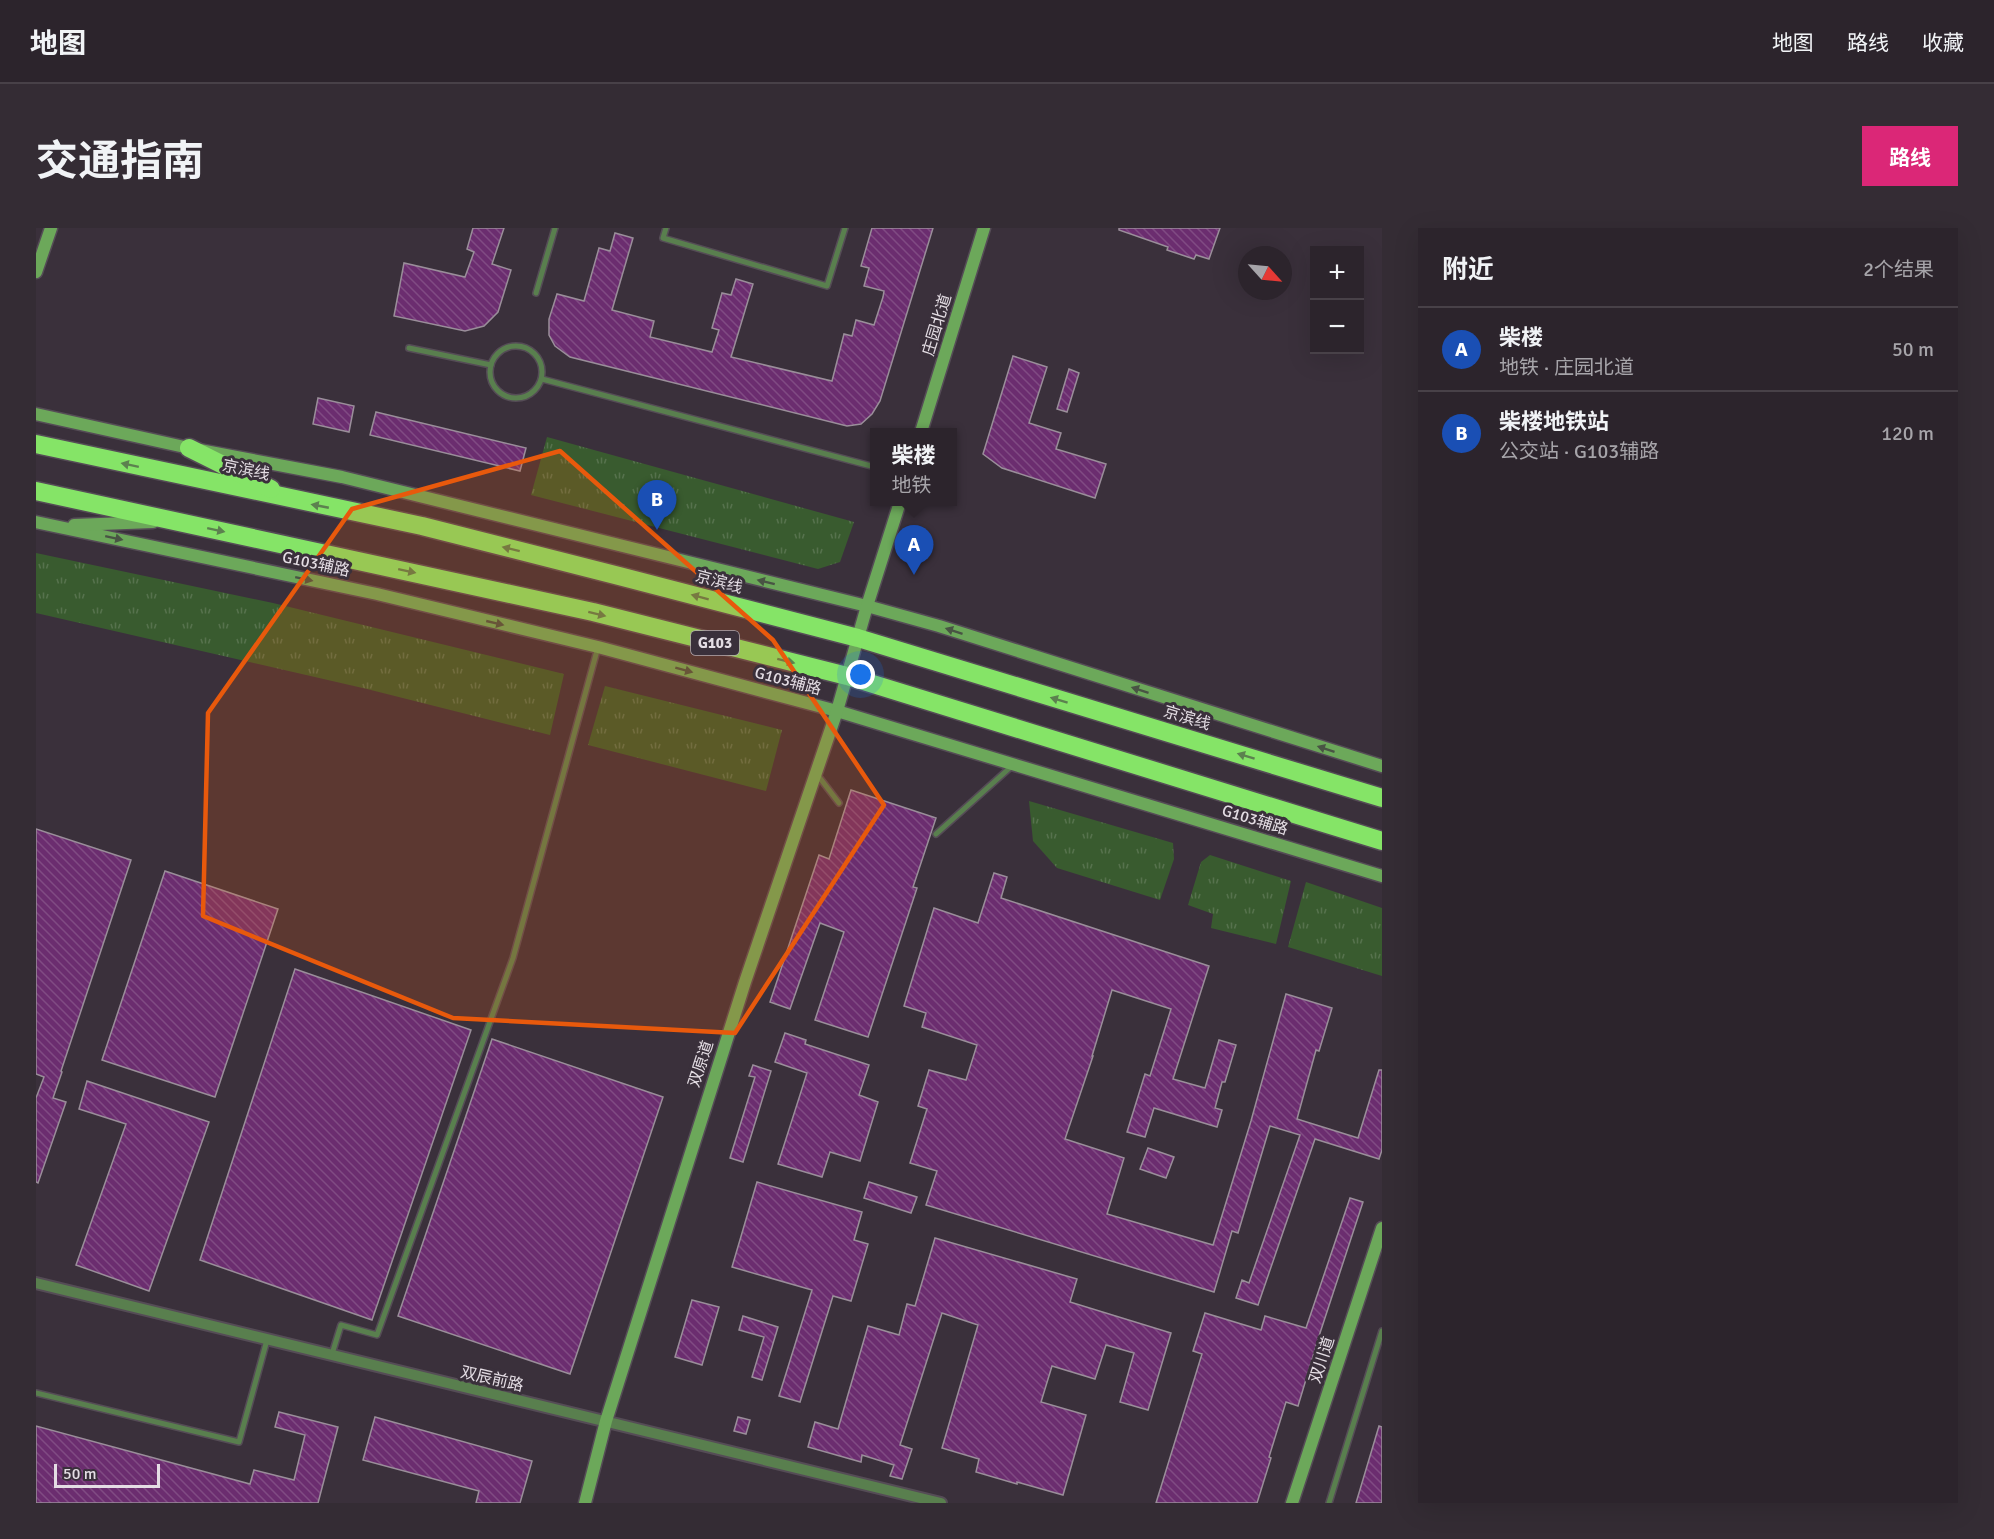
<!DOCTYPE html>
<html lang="zh">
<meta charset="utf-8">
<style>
:root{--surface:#2c242c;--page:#342c34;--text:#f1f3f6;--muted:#a6a4a9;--line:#484148;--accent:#db2777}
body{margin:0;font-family:Signika,"Noto Sans SC",sans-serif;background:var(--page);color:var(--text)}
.controls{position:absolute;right:18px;top:18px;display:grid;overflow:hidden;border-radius:0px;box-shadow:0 6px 24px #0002}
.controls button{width:54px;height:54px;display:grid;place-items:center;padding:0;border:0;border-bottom:2px solid var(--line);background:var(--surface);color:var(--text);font:30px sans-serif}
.compass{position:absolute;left:1202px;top:18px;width:54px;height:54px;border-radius:50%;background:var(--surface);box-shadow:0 6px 24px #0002;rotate:117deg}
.scale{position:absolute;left:18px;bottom:15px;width:106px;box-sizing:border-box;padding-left:6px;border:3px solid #e4dde4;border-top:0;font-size:16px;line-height:21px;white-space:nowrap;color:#e4dde4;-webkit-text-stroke:4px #3a303b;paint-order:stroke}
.you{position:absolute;left:825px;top:447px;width:21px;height:21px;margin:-15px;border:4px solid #fff;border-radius:50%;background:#1a73e8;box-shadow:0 0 0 9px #1a73e833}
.badge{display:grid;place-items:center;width:39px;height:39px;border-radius:50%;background:var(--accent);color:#fff;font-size:20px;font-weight:700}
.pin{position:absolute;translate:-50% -50px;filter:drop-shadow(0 2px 3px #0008)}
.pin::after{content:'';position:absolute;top:32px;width:21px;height:18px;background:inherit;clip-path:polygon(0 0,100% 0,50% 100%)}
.popup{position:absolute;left:834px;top:200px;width:87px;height:78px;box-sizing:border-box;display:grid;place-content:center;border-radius:0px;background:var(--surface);filter:drop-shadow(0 2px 4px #0005);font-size:20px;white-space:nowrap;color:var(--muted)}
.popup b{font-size:22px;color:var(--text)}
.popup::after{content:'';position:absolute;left:50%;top:100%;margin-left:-12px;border:12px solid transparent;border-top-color:var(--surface)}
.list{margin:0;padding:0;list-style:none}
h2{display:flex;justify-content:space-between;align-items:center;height:78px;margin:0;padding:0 24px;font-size:26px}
h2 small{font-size:20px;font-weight:400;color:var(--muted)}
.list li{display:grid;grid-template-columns:39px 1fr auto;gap:18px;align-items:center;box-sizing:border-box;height:84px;padding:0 24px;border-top:2px solid var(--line)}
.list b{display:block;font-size:22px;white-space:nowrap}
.list p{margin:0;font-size:20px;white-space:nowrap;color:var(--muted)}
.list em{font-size:20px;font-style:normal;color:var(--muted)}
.map{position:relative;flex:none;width:1346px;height:1275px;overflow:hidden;border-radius:0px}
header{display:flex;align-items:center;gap:36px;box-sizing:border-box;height:84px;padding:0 30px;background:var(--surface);border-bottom:2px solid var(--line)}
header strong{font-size:28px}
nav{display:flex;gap:33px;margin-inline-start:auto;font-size:21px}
.intro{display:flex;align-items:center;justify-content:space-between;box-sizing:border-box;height:144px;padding:0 36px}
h1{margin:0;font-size:42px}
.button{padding:15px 27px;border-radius:0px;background:var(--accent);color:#fff;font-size:21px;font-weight:700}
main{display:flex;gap:36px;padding:0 36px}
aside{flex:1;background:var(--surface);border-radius:0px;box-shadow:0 6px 24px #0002}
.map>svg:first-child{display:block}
.grass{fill:url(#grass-tufts)}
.building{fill:url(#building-back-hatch);stroke:#9a8e9a;stroke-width:1.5}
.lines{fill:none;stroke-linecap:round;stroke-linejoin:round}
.lane-casing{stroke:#554c56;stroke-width:8}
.street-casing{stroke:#554c56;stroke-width:14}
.secondary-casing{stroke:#554c56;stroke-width:15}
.highway-casing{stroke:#554c56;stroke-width:21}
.lane{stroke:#597f4e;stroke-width:5}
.street{stroke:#597f4e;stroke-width:10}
.secondary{stroke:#6ca85a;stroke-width:12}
.highway{stroke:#85e467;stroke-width:18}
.oneway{fill:#5c814f}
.oneway2{fill:#495444}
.marked{fill:#e8590c;fill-opacity:0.2;stroke:#e8590c;stroke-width:4.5;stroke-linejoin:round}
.labels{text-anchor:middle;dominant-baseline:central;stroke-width:6;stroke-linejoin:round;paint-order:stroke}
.shield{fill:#3a303b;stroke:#b1a9b1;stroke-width:1.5}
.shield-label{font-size:15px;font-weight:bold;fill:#e4dde4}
.street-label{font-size:16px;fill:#e4dde4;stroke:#3a303b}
</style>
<header>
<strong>地图</strong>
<nav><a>地图</a><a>路线</a><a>收藏</a></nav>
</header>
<div class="intro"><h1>交通指南</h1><a class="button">路线</a></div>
<main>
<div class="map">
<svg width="1346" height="1275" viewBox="0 0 1346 1275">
<defs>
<pattern id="grass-tufts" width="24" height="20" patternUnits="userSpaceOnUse" patternTransform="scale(1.5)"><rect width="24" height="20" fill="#395b2f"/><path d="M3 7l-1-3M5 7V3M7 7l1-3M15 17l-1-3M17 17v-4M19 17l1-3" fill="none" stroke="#56724d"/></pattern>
<pattern id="building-back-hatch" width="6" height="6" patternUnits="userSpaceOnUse" patternTransform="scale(1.5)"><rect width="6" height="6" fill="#6b2d6f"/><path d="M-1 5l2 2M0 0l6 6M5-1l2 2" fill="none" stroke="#804b83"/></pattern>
</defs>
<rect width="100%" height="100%" fill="#3a303b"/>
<g class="grass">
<polygon points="511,209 818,294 804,334 782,341 495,267"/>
<polygon points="0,325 237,375 528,446 514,507 331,461 0,385"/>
<polygon points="569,458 746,502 730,563 552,517"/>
<polygon points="993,573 1137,615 1138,631 1124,672 1021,640 997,613"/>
<polygon points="1174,627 1255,653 1240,716 1175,700 1177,686 1152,677 1165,634"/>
<polygon points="1270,654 1346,680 1346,748 1252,719"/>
</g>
<g class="building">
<polygon points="437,0 468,0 456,36 475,42 462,84 448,98 429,103 358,88 368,35 429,49 438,24 431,21"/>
<polygon points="836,0 897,0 844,173 836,186 825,196 811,198 534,129 519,118 513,107 513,91 521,66 548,73 563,20 574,23 579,5 597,10 576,82 618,93 614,109 676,124 683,102 676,100 686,65 695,67 700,51 717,56 695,129 796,153 808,106 816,108 820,92 838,97 847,69 848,63 828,58 833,40 825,38"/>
<polygon points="1083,0 1184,0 1173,31 1160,27 1158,31 1131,22 1132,19 1083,2"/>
<polygon points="977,128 1011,139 993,195 1025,205 1020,221 1070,236 1059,270 966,240 947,226"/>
<polygon points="1033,141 1043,145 1031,184 1021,181"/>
<polygon points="282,170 318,178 313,204 277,196"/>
<polygon points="340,184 490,220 484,243 334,207"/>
<polygon points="815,562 900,590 877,659 881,660 832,809 779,792 808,704 784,695 754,781 734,774 783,627 793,631"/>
<polygon points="0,601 95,632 25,843 26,844 17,870 30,874 2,955 0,954 0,870 8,849 0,846"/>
<polygon points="129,643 242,681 179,869 66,832"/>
<polygon points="958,645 971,649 965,670 1173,738 1137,851 1169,860 1183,812 1200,817 1189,854 1186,854 1179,880 1186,882 1181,899 1118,880 1109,909 1091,904 1109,846 1114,848 1135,781 1076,762 1056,828 1057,828 1029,911 1088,930 1071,986 1177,1017 1215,893 1250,766 1296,780 1283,823 1280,822 1261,891 1322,910 1343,842 1346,842 1346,922 1343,931 1279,911 1222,1077 1200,1070 1206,1052 1213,1055 1264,907 1234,898 1202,1005 1196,1003 1178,1064 890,977 901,943 874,935 891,881 882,878 893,842 930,852 941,817 886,799 890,785 868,778 898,680 942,695"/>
<polygon points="259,741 435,802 336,1092 164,1032"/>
<polygon points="749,805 770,812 769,816 833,837 823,867 842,874 824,933 794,924 786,949 742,936 771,845 739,834"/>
<polygon points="456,811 627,869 534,1146 362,1088"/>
<polygon points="717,837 735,843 707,934 694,930 719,849 713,848"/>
<polygon points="51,853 173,894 113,1063 40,1037 90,896 43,881"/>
<polygon points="1112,920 1138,929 1130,950 1104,941"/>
<polygon points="721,954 826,984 818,1012 832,1016 815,1073 797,1068 764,1174 743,1168 776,1062 696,1039"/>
<polygon points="833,954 881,969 875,985 828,970"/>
<polygon points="1314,970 1327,974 1284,1105 1262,1178 1250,1174 1233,1229 1235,1230 1221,1275 1120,1275 1166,1126 1157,1123 1169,1085 1225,1102 1229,1088 1270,1100"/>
<polygon points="899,1010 1041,1051 1034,1074 1135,1105 1112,1182 1084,1174 1098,1125 1070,1117 1059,1151 1016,1138 1005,1174 1050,1187 1027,1267 981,1254 981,1256 940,1244 943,1231 906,1220 942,1097 906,1085 864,1217 876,1221 866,1251 854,1248 858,1237 826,1227 825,1234 772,1219 779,1194 802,1201 832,1098 863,1107 871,1076 879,1078"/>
<polygon points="656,1072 683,1079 666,1137 639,1129"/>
<polygon points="707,1088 742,1099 726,1152 716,1149 728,1109 703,1102"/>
<polygon points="243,1184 302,1199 282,1275 0,1275 0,1198 214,1256 218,1242 258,1252 269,1207 239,1199"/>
<polygon points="339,1189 496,1233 484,1275 440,1275 443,1263 327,1232"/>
<polygon points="702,1189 714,1192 710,1206 698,1203"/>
<polygon points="1343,1198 1346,1199 1346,1275 1320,1275"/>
</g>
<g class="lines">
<defs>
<g id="lane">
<polyline points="630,0 627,10 791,58 809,0"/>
<polyline points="500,65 519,0"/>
<circle cx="480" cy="144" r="26"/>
<polyline points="373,120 455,137"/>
<polyline points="506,151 839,239"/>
<polyline points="780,545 803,575"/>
<polyline points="900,606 977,537"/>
<polyline points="296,1126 305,1097 341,1107 477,730 562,419"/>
<polyline points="0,1165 203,1214 231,1112"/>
<polyline points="1293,1275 1346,1103"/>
</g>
<polyline id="street" points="0,1055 905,1275"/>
<g id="secondary">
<polyline points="0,44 15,0"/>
<polyline points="0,186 153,220 306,249 831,378 903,398 1346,538"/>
<polyline points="885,204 948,0"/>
<polyline points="0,294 341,366 562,419 801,483 1346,648"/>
<polyline points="38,297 117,294"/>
<polyline points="549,1275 570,1193 709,754 801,483 831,378 864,274"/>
<polyline points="1256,1275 1346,1000"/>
</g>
<g id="highway">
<polyline points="0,216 386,298 583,348 822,410 1346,570"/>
<polyline points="153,220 235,261"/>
<polyline points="0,263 557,384 811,448 1346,613"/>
</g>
</defs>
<use href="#lane" class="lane-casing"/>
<use href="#street" class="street-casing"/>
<use href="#secondary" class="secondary-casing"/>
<use href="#highway" class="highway-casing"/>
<use href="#lane" class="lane"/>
<use href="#street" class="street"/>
<use href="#secondary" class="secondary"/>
<use href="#highway" class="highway"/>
</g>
<defs><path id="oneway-solid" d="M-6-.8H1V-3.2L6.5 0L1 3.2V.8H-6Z" transform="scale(1.5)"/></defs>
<g class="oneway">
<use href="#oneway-solid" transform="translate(94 237) rotate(-168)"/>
<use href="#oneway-solid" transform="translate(284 278) rotate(-169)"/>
<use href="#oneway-solid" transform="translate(180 302) rotate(12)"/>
<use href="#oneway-solid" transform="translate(475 321) rotate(-166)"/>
<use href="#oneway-solid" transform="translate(371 343) rotate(12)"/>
<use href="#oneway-solid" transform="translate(664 369) rotate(-165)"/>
<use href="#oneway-solid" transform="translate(561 386) rotate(14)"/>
<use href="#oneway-solid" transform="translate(750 433) rotate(14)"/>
<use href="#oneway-solid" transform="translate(1023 472) rotate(-163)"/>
<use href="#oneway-solid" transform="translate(1210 528) rotate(-163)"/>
</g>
<g class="oneway2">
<use href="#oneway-solid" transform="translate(78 310) rotate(12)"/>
<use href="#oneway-solid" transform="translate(268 351) rotate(12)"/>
<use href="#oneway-solid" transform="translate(730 354) rotate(-166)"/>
<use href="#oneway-solid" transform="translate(459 395) rotate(13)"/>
<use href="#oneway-solid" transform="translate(918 403) rotate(-162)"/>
<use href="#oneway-solid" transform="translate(648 442) rotate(15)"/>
<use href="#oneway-solid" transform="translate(1104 462) rotate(-162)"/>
<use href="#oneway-solid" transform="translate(1290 521) rotate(-162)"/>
</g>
<path class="marked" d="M524 223 737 412 848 577 699 805 417 790 167 688 172 485 316 281Z"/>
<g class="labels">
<rect class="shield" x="655" y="403" width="48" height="24" rx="4.5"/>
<g class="shield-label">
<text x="679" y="415">G103</text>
</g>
<g class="street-label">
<text transform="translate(901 97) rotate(-73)">庄园北道</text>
<text transform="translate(210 242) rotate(12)">京滨线</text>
<text transform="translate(280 336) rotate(12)">G103辅路</text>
<text transform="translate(683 354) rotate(15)">京滨线</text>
<text transform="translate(752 453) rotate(15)">G103辅路</text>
<text transform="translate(1151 490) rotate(17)">京滨线</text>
<text transform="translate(1219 592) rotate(17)">G103辅路</text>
<text transform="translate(665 836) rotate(-72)">双原道</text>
<text transform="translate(1286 1132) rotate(-72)">双川道</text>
<text transform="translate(456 1151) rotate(13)">双辰前路</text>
</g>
</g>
</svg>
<div class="controls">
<button>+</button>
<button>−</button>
</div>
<svg class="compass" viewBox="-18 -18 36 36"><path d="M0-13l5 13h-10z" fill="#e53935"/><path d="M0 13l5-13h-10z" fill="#a6a4a9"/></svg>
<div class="scale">50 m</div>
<div class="you"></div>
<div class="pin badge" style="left:878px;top:347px;background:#1a4fb4">A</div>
<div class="popup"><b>柴楼</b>地铁</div>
<div class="pin badge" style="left:621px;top:302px;background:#1a4fb4">B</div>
</div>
<aside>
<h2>附近<small>2个结果</small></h2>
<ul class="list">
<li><span class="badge" style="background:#1a4fb4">A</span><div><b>柴楼</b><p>地铁 · 庄园北道</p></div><em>50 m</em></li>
<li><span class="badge" style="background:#1a4fb4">B</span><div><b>柴楼地铁站</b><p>公交站 · G103辅路</p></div><em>120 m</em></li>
</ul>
</aside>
</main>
